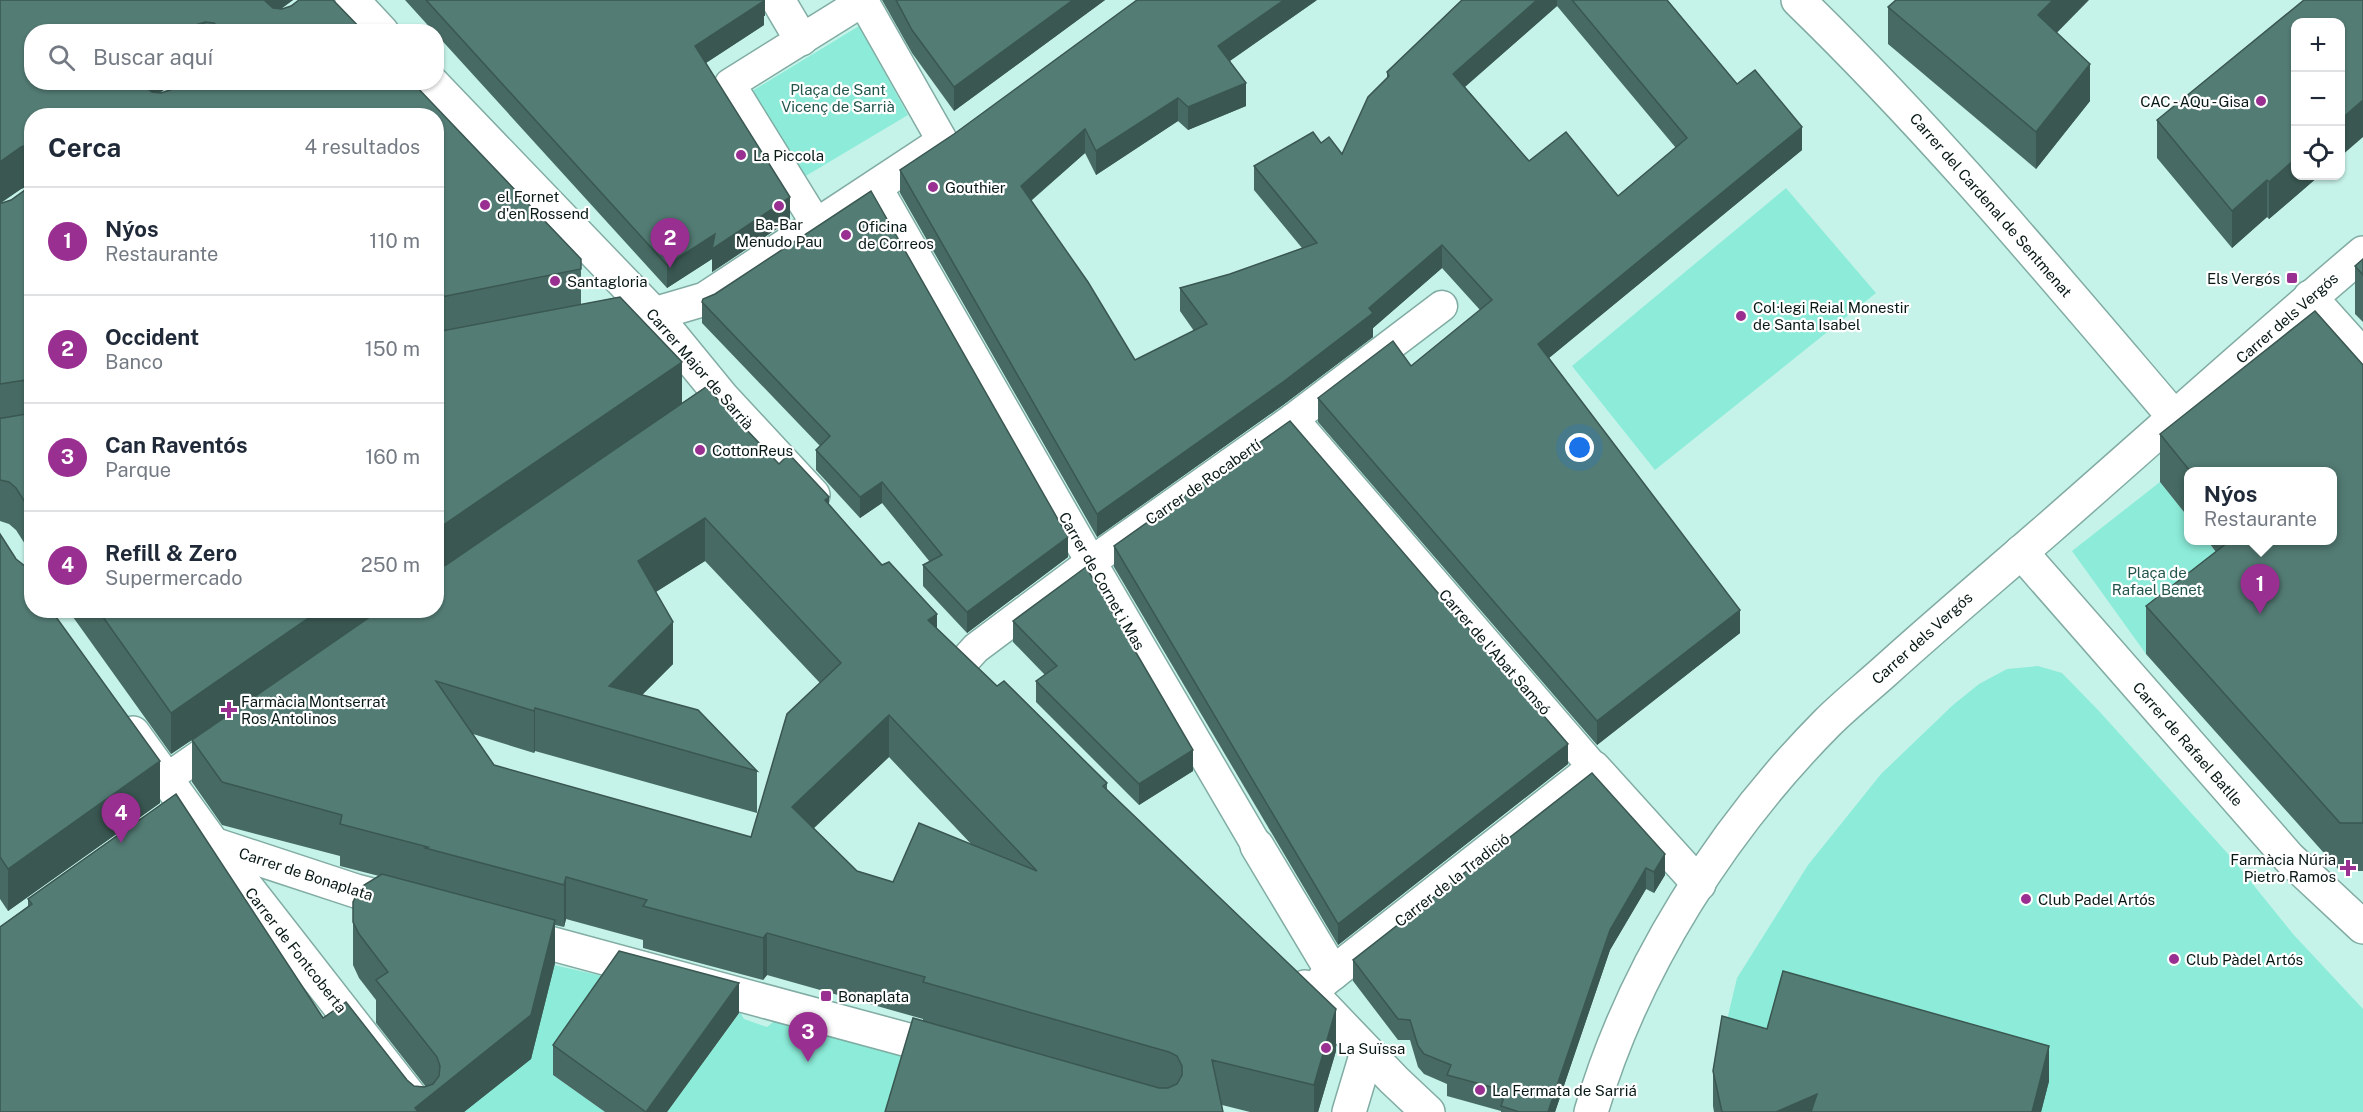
<!DOCTYPE html>
<html lang="es">
<meta charset="utf-8">
<style>
:root{--surface:#fff;--page:#f6f6f7;--text:#1f2937;--muted:#747a83;--line:#e0e1e3;--accent:#992f90}
body{margin:0;font-family:"Public Sans",sans-serif;background:var(--page);color:var(--text)}
.controls{position:absolute;right:18px;top:18px;display:grid;overflow:hidden;border-radius:12px;box-shadow:0 2px 4px #0004}
.controls button{width:54px;height:54px;display:grid;place-items:center;padding:0;border:0;border-bottom:2px solid var(--line);background:var(--surface);color:var(--text);font:30px sans-serif}
.you{position:absolute;left:1580px;top:448px;width:21px;height:21px;margin:-15px;border:4px solid #fff;border-radius:50%;background:#1a73e8;box-shadow:0 0 0 9px #1a73e833}
.badge{display:grid;place-items:center;width:39px;height:39px;border-radius:50%;background:var(--accent);color:#fff;font-size:20px;font-weight:700}
.pin{position:absolute;translate:-50% -50px;filter:drop-shadow(0 2px 3px #0008)}
.pin::after{content:'';position:absolute;top:32px;width:21px;height:18px;background:inherit;clip-path:polygon(0 0,100% 0,50% 100%)}
.popup{position:absolute;left:2184px;top:467px;width:153px;height:78px;box-sizing:border-box;display:grid;place-content:center;border-radius:12px;background:var(--surface);filter:drop-shadow(0 2px 4px #0005);font-size:20px;white-space:nowrap;color:var(--muted)}
.popup b{font-size:22px;color:var(--text)}
.popup::after{content:'';position:absolute;left:50%;top:100%;margin-left:-12px;border:12px solid transparent;border-top-color:var(--surface)}
.list{margin:0;padding:0;list-style:none}
h2{display:flex;justify-content:space-between;align-items:center;height:78px;margin:0;padding:0 24px;font-size:26px}
h2 small{font-size:20px;font-weight:400;color:var(--muted)}
.list li{display:grid;grid-template-columns:39px 1fr auto;gap:18px;align-items:center;box-sizing:border-box;height:108px;padding:0 24px;border-top:2px solid var(--line)}
.list b{display:block;font-size:22px;white-space:nowrap}
.list p{margin:0;font-size:20px;white-space:nowrap;color:var(--muted)}
.list em{font-size:20px;font-style:normal;color:var(--muted)}
.icon{flex:none;width:33px;height:33px;fill:none;stroke:currentColor;stroke-width:2;stroke-linecap:round;stroke-linejoin:round}
.map{position:relative;flex:none;width:2363px;height:1112px;overflow:hidden}
.search{position:absolute;background:var(--surface);box-shadow:0 2px 4px #0004;left:24px;top:24px;width:420px;height:66px;display:flex;align-items:center;gap:15px;box-sizing:border-box;padding:0 21px;border-radius:24px;color:var(--muted);font-size:22px}
.panel{position:absolute;background:var(--surface);box-shadow:0 2px 4px #0004;left:24px;top:108px;width:420px;height:510px;border-radius:24px}
.map>svg:first-child{display:block}
.green{fill:#8cecd9}
.lines{fill:none;stroke-linecap:round;stroke-linejoin:round}
.pedestrian-casing{stroke:#81aca3;stroke-width:33}
.minor-casing{stroke:#81aca3;stroke-width:36}
.tertiary-casing{stroke:#81aca3;stroke-width:36}
.pedestrian{stroke:#fff;stroke-width:30}
.minor{stroke:#fff;stroke-width:33}
.tertiary{stroke:#fff;stroke-width:33}
.wall{fill:#476b64;fill-rule:evenodd}
.shaded-wall{fill:#3a5751}
.building{fill:#537c74;stroke:#3a5751;stroke-width:1.5;fill-rule:evenodd}
.poi-dot{fill:#992f90;stroke:#fff;stroke-width:2}
.labels{text-anchor:middle;dominant-baseline:central;stroke-width:4.5;stroke-linejoin:round;paint-order:stroke}
.park-label{font-size:15px;fill:#22564d;stroke:#fff}
.poi-label{font-size:15px;fill:#081916;stroke:#fff;text-anchor:start}
.street-label{font-size:15px;fill:#081916;stroke:#fff}
</style>
<div class="map">
<svg width="2363" height="1112" viewBox="0 0 2363 1112">
<rect width="100%" height="100%" fill="#c6f3e9"/>
<g class="green">
<polygon points="859,26 908,115 804,177 752,91"/>
<polygon points="1786,188 1876,293 1655,470 1572,366"/>
<polygon points="2160,482 2188,517 2188,540 2207,541 2240,582 2146,654 2072,551"/>
<polygon points="2038,666 2062,673 2099,711 2230,856 2293,934 2363,1009 2363,1112 1928,1112 1723,1037 1737,978 1808,865 1881,774 1953,705 1979,684 2007,669"/>
<polygon points="554,965 620,980 553,1075 605,1112 464,1112 530,1059"/>
<polygon points="740,1012 744,1019 767,1027 778,1018 913,1057 898,1112 667,1112"/>
</g>
<g class="lines">
<defs>
<g id="pedestrian">
<polyline points="876,186 1091,562 1257,846"/>
<polyline points="817,225 730,84 863,1 943,142"/>
<polyline points="1293,419 1594,768"/>
<polyline points="966,659 976,648 1091,562 1293,419 1442,306"/>
<polyline points="166,779 225,738"/>
</g>
<g id="minor">
<polyline points="352,0 382,32"/>
<polyline points="778,0 801,39"/>
<path d="M1798 0C1934 132 2052 274 2175 418"/>
<polyline points="431,82 654,314 722,397 813,495"/>
<polyline points="2310,297 2363,356"/>
<polyline points="654,314 705,299 937,146"/>
<polyline points="2021,552 2289,858 2363,927"/>
<polyline points="133,733 213,844 422,1112"/>
<polyline points="213,844 356,891 402,903"/>
<polyline points="1257,846 1333,973"/>
<polyline points="512,933 949,1051"/>
<polyline points="1305,987 1394,1080 1428,1112"/>
<polyline points="1311,993 1324,980 1594,768 1699,884"/>
<polyline points="1349,1112 1367,1052"/>
</g>
<path id="tertiary" d="M1591 1112C1633 968 1722 829 1827 723 1845 705 1865 689 1884 672 1938 623 1994 576 2048 529 2153 437 2257 343 2363 253"/>
</defs>
<use href="#pedestrian" class="pedestrian-casing"/>
<use href="#minor" class="minor-casing"/>
<use href="#tertiary" class="tertiary-casing"/>
<use href="#pedestrian" class="pedestrian"/>
<use href="#minor" class="minor"/>
<use href="#tertiary" class="tertiary"/>
</g>
<g class="wall">
<path d="M0 0H293L281 9H282L291 6 299 0H333L364 32H32V82H174L160 93H161L170 90 180 82H412L581 259V305L620 297 682 362V403L706 387 779 464 789 454 829 497V505L882 565 889 562 937 614V629L997 686 1004 681 1107 783V790L1336 1009V1051L1318 1112H1250L1222 1105 1223 1112H885L913 1018 923 1021V1019L767 975 763 980 643 948V940L566 919 564 927 555 925V963L531 1059 464 1112H0V927L28 906V899L176 794 323 1018 346 1002 407 1080 414 1086 424 1087H426L376 1023V1000L359 978 353 965V902L358 892 364 885 379 876 340 866V856L222 825 192 782V740L171 754 68 610H436V116H32V555L16 530 9 524 0 521ZM30 185 31 186 11 200 1 203 21 189ZM705 561 820 683 787 714 751 837 494 765 473 734 534 753 535 751 757 813V771L698 710 642 695 673 664V622L656 592ZM889 757 972 845 919 823 893 882 857 871 813 828Z"/>
<polygon points="405,0 765,0 765,16 764,16 764,25 706,63 790,220 712,272 712,259 667,288 436,34 436,32 434,32"/>
<polygon points="882,0 1105,0 954,111 912,53"/>
<path d="M1317 0 1230 61 1246 106 1188 130 1178 121 1096 175 1085 153 1031 201 1135 360 1194 331 1180 311V288L1230 274 1302 248 1254 190V166L1321 143 1342 154 1387 78V72L1462 0H1667L1737 84 1802 150 1549 358 1740 633 1597 745 1318 422V398L1411 366 1480 310 1442 268 1373 328V337L1283 405 1097 537 900 193V170L954 134ZM1557 6 1676 148 1618 196 1529 161 1465 87Z"/>
<polygon points="1888,7 2057,33 2090,101 2036,169 1888,44"/>
<polygon points="2157,120 2295,176 2319,176 2269,219 2267,217 2232,248 2157,158"/>
<polygon points="2363,259 2363,322 2355,314 2355,266"/>
<polygon points="702,302 1068,557 967,633 923,586 923,565 930,562 882,503 860,518 816,470 816,450 820,446 702,323"/>
<polygon points="2363,365 2363,871 2340,871 2146,654 2146,606 2216,552 2207,540 2332,540 2332,471 2188,471 2188,517 2160,482 2160,434"/>
<polygon points="0,534 29,579 160,803 8,911 0,899"/>
<polygon points="1114,546 1568,764 1338,945 1114,567"/>
<polygon points="1013,621 1193,771 1139,805 1036,702 1036,681 1045,675 1013,642"/>
<polygon points="1592,773 1665,875 1654,893 1646,889 1610,950 1555,1112 1501,1112 1501,1111 1447,1096 1447,1084 1424,1074 1418,1067 1410,1040 1398,1040 1353,981 1353,960"/>
<polygon points="739,1013 667,1112 605,1112 553,1075 553,1045"/>
<polygon points="1767,1029 2049,1081 2041,1112 1714,1112 1713,1106 1713,1071"/>
</g>
<g class="shaded-wall">
<polygon points="261,0 293,0 269,17"/>
<polygon points="761,0 765,0 765,16 764,16 764,25 695,70 695,46"/>
<polygon points="1073,0 1105,0 954,111 954,87"/>
<polygon points="1284,0 1317,0 1218,69 1218,46"/>
<polygon points="1537,0 1557,0 1557,6 1453,97 1453,74"/>
<polygon points="2053,0 2089,0 2038,52 2038,15"/>
<polygon points="205,22 205,32 187,32 196,25"/>
<polygon points="2090,64 2090,101 2036,169 2036,132"/>
<polygon points="140,82 174,82 148,101"/>
<polygon points="1246,83 1246,106 1188,130 1188,107"/>
<polygon points="1178,98 1178,121 1096,175 1096,151"/>
<polygon points="2363,100 2363,137 2340,157 2340,120"/>
<polygon points="1802,127 1802,150 1538,367 1538,344"/>
<polygon points="1085,129 1085,153 1021,209 1021,186"/>
<polygon points="30,144 30,185 21,189 0,203 0,162 21,147"/>
<polygon points="2295,159 2295,176 2319,176 2269,219 2269,182"/>
<polygon points="2267,180 2267,217 2232,248 2232,211"/>
<polygon points="790,197 790,220 712,272 712,259 667,288 667,265 715,234"/>
<polygon points="1442,245 1442,268 1373,328 1373,337 1283,405 1097,537 1097,514 1369,308"/>
<polygon points="682,362 682,404 436,572 436,530"/>
<polygon points="882,482 882,503 860,518 860,497"/>
<polygon points="829,497 829,539 825,500"/>
<polygon points="705,518 705,561 638,603 638,561"/>
<polygon points="1068,537 1068,557 967,633 967,612"/>
<polygon points="320,610 380,610 171,754 171,713"/>
<polygon points="1740,610 1740,633 1597,745 1597,721"/>
<polygon points="937,614 937,656 928,620"/>
<polygon points="673,622 673,664 609,728 609,686"/>
<polygon points="535,708 535,751 534,753 534,711"/>
<polygon points="889,715 889,757 792,849 792,807"/>
<polygon points="1568,744 1568,764 1338,945 1338,924"/>
<polygon points="1193,750 1193,771 1139,805 1139,784"/>
<polygon points="160,761 160,803 8,911 8,869"/>
<polygon points="1665,854 1665,875 1654,893 1654,872"/>
<polygon points="1646,868 1646,889 1610,950 1555,1112 1548,1112 1610,930"/>
<polygon points="566,877 566,919 564,927 564,885"/>
<polygon points="555,920 555,963 531,1059 464,1112 415,1112 415,1108"/>
<polygon points="767,933 767,975 763,980 763,938"/>
<polygon points="739,983 739,1013 667,1112 646,1112"/>
<polygon points="1336,1009 1336,1051 1318,1112 1314,1112 1314,1085"/>
<polygon points="2049,1046 2049,1081 2041,1112 2032,1112"/>
<polygon points="1817,1094 1817,1112 1776,1112"/>
</g>
<g class="building">
<polygon points="0,0 264,0 273,8 282,9 291,6 299,0 333,0 364,32 223,32 214,23 205,22 196,25 187,32 32,32 32,82 143,82 143,85 152,92 161,93 170,90 180,82 412,82 581,259 581,269 436,298 436,116 32,116 32,144 21,147 0,162"/>
<polygon points="426,0 763,0 764,1 695,46 790,197 712,249 715,234 667,265"/>
<polygon points="896,0 1073,0 954,87 912,30"/>
<polygon points="1137,0 1284,0 1218,46 1246,83 1188,107 1178,98 1096,151 1085,129 1021,186 1088,282 1135,360 1207,324 1180,288 1230,274 1317,243 1254,166 1313,132 1321,143 1329,137 1342,154 1368,97 1389,76 1387,72 1462,0 1537,0 1453,74 1529,161 1566,132 1618,196 1687,138 1572,0 1667,0 1737,84 1755,70 1802,127 1538,344 1740,610 1597,721 1318,398 1393,341 1411,366 1492,300 1442,245 1369,308 1373,313 1283,382 1097,514 900,170 954,134"/>
<polygon points="1896,0 2053,0 2038,15 2090,64 2036,132 1888,7"/>
<polygon points="2304,0 2363,0 2363,100 2340,120 2340,22 2295,22 2295,159 2269,182 2267,180 2232,211 2157,120"/>
<polygon points="32,185 32,379 0,384 0,203 2,203 11,200"/>
<polygon points="871,191 1068,537 967,612 923,565 942,555 882,482 860,497 816,450 830,436 702,302 703,299 715,294"/>
<polygon points="2363,259 2363,275 2355,266"/>
<polygon points="620,297 682,362 436,530 436,332"/>
<polygon points="2315,311 2363,365 2363,823 2340,823 2146,606 2231,540 2332,540 2332,471 2190,471 2160,434"/>
<path d="M706 387 779 464 789 454 829 497 825 500 882 565 889 562 937 614 928 620 997 686 1004 681 1107 783 1103 786 1336 1009 1314 1085 1212 1060 1223 1112H885L913 1018 1159 1088H1168L1177 1084 1182 1075V1066L1177 1056 1169 1052 923 982 925 977 767 933 763 938 643 906 647 900 566 877 564 885 425 848 428 847 340 824 342 815 222 782 192 740 380 610H436V568L446 565ZM705 518 841 663 787 714 751 837 494 765 436 681 534 711 535 708 757 771 698 710 609 686 673 622 638 561ZM889 715 1037 871 919 823 893 882 857 871 792 807Z"/>
<polygon points="32,413 32,513 16,488 9,482 0,480 0,418 3,418"/>
<polygon points="1290,421 1568,744 1338,924 1114,546"/>
<polygon points="0,534 16,559 26,567 29,579 32,583 32,610 51,610 160,761 8,869 0,857"/>
<polygon points="1086,567 1193,750 1139,784 1036,681 1057,666 1013,621"/>
<polygon points="98,610 320,610 171,713"/>
<polygon points="1592,773 1665,854 1654,872 1646,868 1610,930 1548,1112 1519,1112 1501,1106 1506,1091 1447,1075 1451,1065 1424,1054 1418,1046 1410,1020 1398,1019 1353,960"/>
<polygon points="176,794 323,1018 346,1002 407,1080 414,1086 424,1087 433,1084 439,1076 440,1066 437,1057 376,980 388,972 359,934 353,922 353,902 358,892 364,885 382,874 555,920 531,1015 415,1108 418,1112 0,1112 0,927 32,904 28,899"/>
<polygon points="619,951 739,983 646,1112 553,1045"/>
<polygon points="1783,971 2049,1046 2032,1112 1811,1112 1817,1094 1776,1112 1722,1112 1713,1071 1722,1016 1767,1029"/>
</g>
<g class="poi-dot">
<circle cx="2261" cy="101" r="6"/>
<circle cx="741" cy="155" r="6"/>
<circle cx="933" cy="187" r="6"/>
<circle cx="485" cy="205" r="6"/>
<circle cx="779" cy="206" r="6"/>
<circle cx="846" cy="235" r="6"/>
<rect x="2286" y="272" width="12" height="12" rx="3"/>
<circle cx="555" cy="281" r="6"/>
<circle cx="1741" cy="316" r="6"/>
<circle cx="700" cy="450" r="6"/>
<path d="M226 701h6v6h6v6h-6v6h-6v-6h-6v-6h6z"/>
<path d="M2345 859h6v6h6v6h-6v6h-6v-6h-6v-6h6z"/>
<circle cx="2026" cy="899" r="6"/>
<circle cx="2174" cy="959" r="6"/>
<rect x="820" y="990" width="12" height="12" rx="3"/>
<circle cx="1326" cy="1048" r="6"/>
<circle cx="1480" cy="1090" r="6"/>
</g>
<g class="labels">
<g class="park-label">
<text x="838" y="89">Plaça de Sant<tspan x="838" dy="17">Vicenç de Sarrià</tspan></text>
<text x="2157" y="572">Plaça de<tspan x="2157" dy="17">Rafael Benet</tspan></text>
</g>
<g class="poi-label">
<text x="2249" y="101" text-anchor="end">CAC - AQu - Gisa</text>
<text x="753" y="155">La Piccola</text>
<text x="945" y="187">Gouthier</text>
<text x="497" y="196">el Fornet<tspan x="497" dy="17">d'en Rossend</tspan></text>
<text x="779" y="224" text-anchor="middle">Ba-Bar<tspan x="779" dy="17">Menudo Pau</tspan></text>
<text x="858" y="226">Oficina<tspan x="858" dy="17">de Correos</tspan></text>
<text x="2280" y="278" text-anchor="end">Els Vergós</text>
<text x="567" y="281">Santagloria</text>
<text x="1753" y="307">Col·legi Reial Monestir<tspan x="1753" dy="17">de Santa Isabel</tspan></text>
<text x="712" y="450">CottonReus</text>
<text x="241" y="701">Farmàcia Montserrat<tspan x="241" dy="17">Ros Antolinos</tspan></text>
<text x="2336" y="859" text-anchor="end">Farmàcia Núria<tspan x="2336" dy="17">Pietro Ramos</tspan></text>
<text x="2038" y="899">Club Padel Artós</text>
<text x="2186" y="959">Club Pàdel Artós</text>
<text x="838" y="996">Bonaplata</text>
<text x="1338" y="1048">La Suïssa</text>
<text x="1492" y="1090">La Fermata de Sarriá</text>
</g>
<g class="street-label">
<text transform="translate(1991 205) rotate(49)">Carrer del Cardenal de Sentmenat</text>
<text transform="translate(2287 318) rotate(-41)">Carrer dels Vergós</text>
<text transform="translate(700 369) rotate(49)">Carrer Major de Sarrià</text>
<text transform="translate(1203 482) rotate(-35)">Carrer de Rocabertí</text>
<text transform="translate(1102 581) rotate(60)">Carrer de Cornet i Mas</text>
<text transform="translate(1922 638) rotate(-42)">Carrer dels Vergós</text>
<text transform="translate(1495 652) rotate(49)">Carrer de l'Abat Samsó</text>
<text transform="translate(2188 744) rotate(49)">Carrer de Rafael Batlle</text>
<text transform="translate(306 874) rotate(18)">Carrer de Bonaplata</text>
<text transform="translate(1452 880) rotate(-38)">Carrer de la Tradició</text>
<text transform="translate(296 950) rotate(52)">Carrer de Fontcoberta</text>
</g>
</g>
</svg>
<div class="controls">
<button>+</button>
<button>−</button>
<button><svg class="icon" aria-label="locate" viewBox="0 0 24 24"><circle cx="12" cy="12" r="6"/><path d="M12 2v4M12 18v4M2 12h4M18 12h4"/></svg></button>
</div>
<div class="you"></div>
<div class="pin badge" style="left:2260px;top:614px">1</div>
<div class="popup"><b>Nýos</b>Restaurante</div>
<div class="pin badge" style="left:670px;top:268px">2</div>
<div class="pin badge" style="left:808px;top:1062px">3</div>
<div class="pin badge" style="left:121px;top:843px">4</div>
<div class="search"><svg class="icon" aria-label="search" viewBox="0 0 24 24"><circle cx="10" cy="10" r="6"/><path d="M15 15l6 6"/></svg>Buscar aquí</div>
<section class="panel">
<h2>Cerca<small>4 resultados</small></h2>
<ul class="list">
<li><span class="badge">1</span><div><b>Nýos</b><p>Restaurante</p></div><em>110 m</em></li>
<li><span class="badge">2</span><div><b>Occident</b><p>Banco</p></div><em>150 m</em></li>
<li><span class="badge">3</span><div><b>Can Raventós</b><p>Parque</p></div><em>160 m</em></li>
<li><span class="badge">4</span><div><b>Refill &amp; Zero</b><p>Supermercado</p></div><em>250 m</em></li>
</ul>
</section>
</div>
